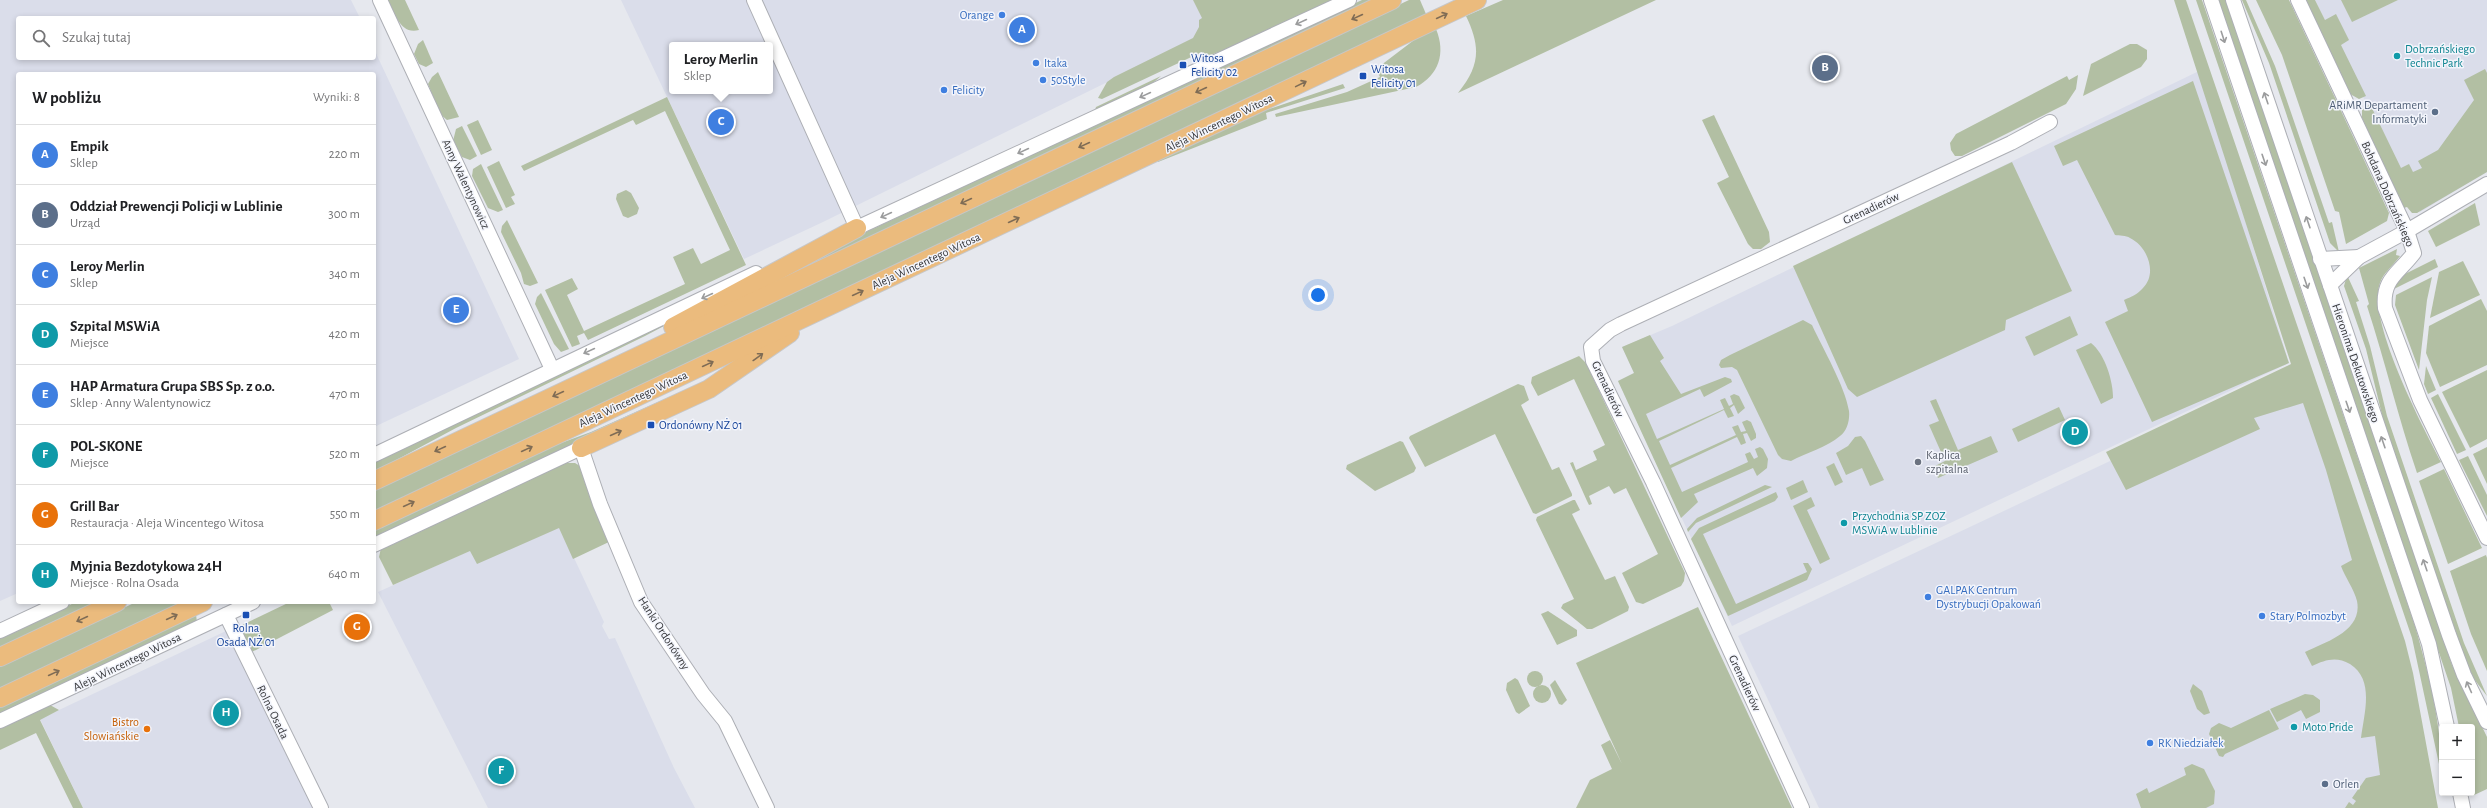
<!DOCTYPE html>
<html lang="pl">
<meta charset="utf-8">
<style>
:root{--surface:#fff;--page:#f2f2f2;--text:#202124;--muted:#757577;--line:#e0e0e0;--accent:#d93025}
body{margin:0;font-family:"Alegreya Sans",sans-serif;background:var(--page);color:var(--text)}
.controls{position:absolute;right:12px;bottom:12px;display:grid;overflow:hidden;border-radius:4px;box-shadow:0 2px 6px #0003}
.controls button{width:36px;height:36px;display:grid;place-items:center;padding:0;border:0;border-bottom:1px solid var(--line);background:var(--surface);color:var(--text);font:20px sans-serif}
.you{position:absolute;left:1318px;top:295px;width:14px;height:14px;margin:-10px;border:3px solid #fff;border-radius:50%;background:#1a73e8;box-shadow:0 0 0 6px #1a73e833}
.badge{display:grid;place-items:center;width:26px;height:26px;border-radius:50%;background:var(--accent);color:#fff;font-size:13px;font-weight:700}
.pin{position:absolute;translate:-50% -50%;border:2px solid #fff;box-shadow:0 1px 4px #0006}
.popup{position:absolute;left:669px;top:42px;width:104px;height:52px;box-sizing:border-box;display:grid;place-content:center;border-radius:4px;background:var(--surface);filter:drop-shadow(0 1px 3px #0005);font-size:13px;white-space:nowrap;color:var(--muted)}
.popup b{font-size:15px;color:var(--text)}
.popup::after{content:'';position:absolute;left:50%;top:100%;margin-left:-8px;border:8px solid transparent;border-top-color:var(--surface)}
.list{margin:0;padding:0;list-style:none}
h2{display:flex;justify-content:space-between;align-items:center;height:52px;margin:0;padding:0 16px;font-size:17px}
h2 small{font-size:13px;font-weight:400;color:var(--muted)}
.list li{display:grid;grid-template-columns:26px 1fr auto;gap:12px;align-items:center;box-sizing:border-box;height:60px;padding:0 16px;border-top:1px solid var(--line)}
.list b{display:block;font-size:15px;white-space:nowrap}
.list p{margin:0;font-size:13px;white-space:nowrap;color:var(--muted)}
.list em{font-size:13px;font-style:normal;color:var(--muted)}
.icon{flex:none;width:22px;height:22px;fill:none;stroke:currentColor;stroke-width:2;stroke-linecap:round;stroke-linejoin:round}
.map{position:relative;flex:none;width:2487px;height:808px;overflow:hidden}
.search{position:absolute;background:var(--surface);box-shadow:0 2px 6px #0003;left:16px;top:16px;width:360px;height:44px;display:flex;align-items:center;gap:10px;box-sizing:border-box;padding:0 14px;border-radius:4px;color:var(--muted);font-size:15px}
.panel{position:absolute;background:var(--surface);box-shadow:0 2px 6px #0003;left:16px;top:72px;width:360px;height:532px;border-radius:4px}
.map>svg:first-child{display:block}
.built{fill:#daddea;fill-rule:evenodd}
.green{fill:#b2bfa3}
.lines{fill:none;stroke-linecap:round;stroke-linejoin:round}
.minor-casing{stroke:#adafb5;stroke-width:16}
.major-casing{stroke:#c7c7c8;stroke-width:20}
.minor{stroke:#fff;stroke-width:14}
.major{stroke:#ebbb7d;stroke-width:18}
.oneway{stroke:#7f6c55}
.oneway2{stroke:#9b9c9d}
.shop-dot{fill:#3f7fe0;stroke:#f3f5fc;stroke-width:1.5}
.culture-dot{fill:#0f9aa8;stroke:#f3f5fc;stroke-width:1.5}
.transit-dot{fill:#1a4fb4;stroke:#f3f5fc;stroke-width:1.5}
.service-dot{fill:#5c6f8a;stroke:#f3f5fc;stroke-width:1.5}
.worship-dot{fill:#6b7280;stroke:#f3f5fc;stroke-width:1.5}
.food-dot{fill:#e8710a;stroke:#f3f5fc;stroke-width:1.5}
.labels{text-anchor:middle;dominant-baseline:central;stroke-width:3;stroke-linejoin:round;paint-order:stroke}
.shop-label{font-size:12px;fill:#366cbe;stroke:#f3f5fc;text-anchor:start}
.culture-label{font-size:12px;fill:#0d838f;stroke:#f3f5fc;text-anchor:start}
.transit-label{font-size:12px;fill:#164399;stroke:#f3f5fc;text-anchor:start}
.service-label{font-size:12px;fill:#4e5e75;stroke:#f3f5fc;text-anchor:end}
.street-label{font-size:12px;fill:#37383b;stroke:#f3f5fc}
.worship-label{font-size:12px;fill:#5b616d;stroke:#f3f5fc;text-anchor:start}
.food-label{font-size:12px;fill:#c56008;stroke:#f3f5fc;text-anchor:end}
</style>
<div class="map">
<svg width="2487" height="808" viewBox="0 0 2487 808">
<rect width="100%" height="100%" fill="#e6e8ee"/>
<g class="built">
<polygon points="0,0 351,0 360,18 18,18 18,58 374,58 374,49 519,359 374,427 374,74 18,74 18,593 0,601"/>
<path d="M621 0H1274L823 222 744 259ZM672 45H770V91H672Z"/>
<polygon points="2315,0 2487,0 2487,172 2420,212"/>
<polygon points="2199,71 2289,363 1732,626 1618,381 1634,373 1622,347 1672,326"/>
<polygon points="2293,375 2326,448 2426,808 1819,808 1738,636"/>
<polygon points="553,513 604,622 602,626 609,639 615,638 674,768 695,808 488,808 378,592"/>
<polygon points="226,631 317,808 83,808 40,719"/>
</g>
<g class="green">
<path d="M388 0H405L419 30C400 35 395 13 388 0Z"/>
<polygon points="1193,0 1334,0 1243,43 1205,57 1202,52 1102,99 1098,98 1107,82 1114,77 1193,38 1199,27 1199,20 1202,18"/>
<polygon points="1362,0 1374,0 705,316 802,262"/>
<polygon points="1409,0 1420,0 1426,14 374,514 374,490"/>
<path d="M1503 0H1656L1458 93C1480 66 1481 47 1466 16Z"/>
<path d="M2174 0H2186L2405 641 2413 673 2438 808H2345L2349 802 2353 805 2356 801 2352 798 2366 778 2380 775 2375 736 2361 738C2364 713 2375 680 2350 664 2336 656 2325 660 2312 666L2305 652C2326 642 2363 631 2357 601 2354 589 2345 577 2341 566L2352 560 2326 470 2303 403 2254 418 2260 429 2126 490 2106 452 2291 364Z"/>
<path d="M2196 0H2202L2415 626C2429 675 2442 726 2442 778L2412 638Z"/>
<polygon points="2217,0 2226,0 2452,665 2487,737 2487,789 2472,796 2472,727 2459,727 2451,688"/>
<polygon points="2242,0 2246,0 2275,66 2329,223 2332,222 2339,252 2330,243 2269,63"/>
<polygon points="2256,0 2289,0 2389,213 2387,221 2346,244 2339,212 2335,211 2282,55"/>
<polygon points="2306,0 2315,0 2325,20 2336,14 2349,40 2341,45 2366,96 2359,99 2350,94"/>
<polygon points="2341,0 2398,0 2352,22"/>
<path d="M1436 29C1446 53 1439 75 1416 87L1276 117 1275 114 1347 92 1380 77 1376 69 1418 37Z"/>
<polygon points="423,40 433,63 426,67 419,64 414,54 418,44"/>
<polygon points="2130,44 2137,44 2147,50 2147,59 2141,67 2083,96 2091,64"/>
<polygon points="2485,69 2487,73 2487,172 2417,213 2412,213 2407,207 2404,208 2362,118 2362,110 2370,104 2401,168 2409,164 2413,172 2422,168 2418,161 2438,150 2474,100 2464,80"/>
<polygon points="438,72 459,117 447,120 440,114 428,84 432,77"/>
<polygon points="2078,75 2076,89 2066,104 1962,156 1955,156 1951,150 1950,143 1956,134 2067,76 2069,80"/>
<polygon points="1161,76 1147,88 1094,113 1096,107"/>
<path d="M2193 81 2289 363 2152 422 2105 322 2128 311 2124 300C2131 297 2138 294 2143 288 2158 273 2147 246 2130 238 2126 235 2119 236 2115 235L2077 160 2063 166 2054 146Z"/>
<polygon points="1343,84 1345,88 1266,113 1267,119 1158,162 1157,160 1260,112"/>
<polygon points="667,97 746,265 588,340 584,333 577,336 580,344 572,347 545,290 572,278 578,289 567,295 584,331 685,284 673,257 693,248 701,264 730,250 665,111 636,125 633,120 524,171 521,166"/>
<polygon points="1714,115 1769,232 1770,242 1761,249 1753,249 1748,244 1717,183 1729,177 1702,120"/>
<polygon points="478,120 492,150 481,155 467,125"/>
<polygon points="462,126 477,156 470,160 462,157 453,141 456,129"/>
<polygon points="499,161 515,195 511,197 515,204 506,208 487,167"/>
<polygon points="2012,162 2072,291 2006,320 2005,330 1857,397 1848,389 1793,266"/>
<polygon points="481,164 503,210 498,212 488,208 472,176 473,169"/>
<polygon points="626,190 631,193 639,208 637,214 628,218 623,216 616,199 617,194"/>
<polygon points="2475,203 2480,225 2436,247 2428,231"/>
<polygon points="507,220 538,283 530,286 524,284 521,273 501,232 502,226"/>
<path d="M2397 249 2396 255 2400 256C2394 265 2383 273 2380 283 2366 319 2423 427 2441 462L2417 473C2398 417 2385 361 2367 306L2369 304 2359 268Z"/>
<polygon points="2435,259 2438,267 2392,290 2403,275"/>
<polygon points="2463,261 2480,295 2430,318 2439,272"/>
<polygon points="2347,275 2359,301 2356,302 2370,346 2387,416 2464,643 2487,696 2474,679 2465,659 2384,423 2366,349 2344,286"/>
<polygon points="2432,277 2427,300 2419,370 2395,305 2396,295"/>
<polygon points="541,293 569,349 561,352 554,344 535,304 537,297"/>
<polygon points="2481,299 2487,311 2487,365 2440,387 2426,353 2429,326"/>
<polygon points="700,307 645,336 456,428 374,472 374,462 542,383 552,375"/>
<polygon points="2070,316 2078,335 2034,356 2025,337"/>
<path d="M1803 320 1812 325C1823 349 1845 386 1849 411 1850 420 1847 431 1840 436 1827 447 1806 453 1791 461L1782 459 1778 455 1737 370 1732 367 1721 368 1719 365 1721 360 1730 355Z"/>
<polygon points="1650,335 1664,358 1660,361 1681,394 1725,377 1731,379 1732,382 1704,397 1700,389 1646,414 1657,439 1724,409 1720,400 1725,398 1729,406 1733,404 1730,396 1734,394 1739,396 1745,408 1738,414 1734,405 1730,408 1734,416 1728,418 1724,410 1659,441 1670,465 1736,435 1732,427 1738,425 1741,432 1746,431 1742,422 1747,420 1751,422 1756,434 1756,438 1751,441 1747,433 1743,434 1746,443 1741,445 1737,437 1671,468 1682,492 1748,462 1745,454 1750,452 1754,459 1758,457 1755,449 1760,447 1763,449 1768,459 1767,468 1757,476 1753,468 1694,494 1698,502 1681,518 1618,381 1634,373 1622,347"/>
<path d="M2091 343C2105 354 2113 381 2113 398L2101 404 2076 350Z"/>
<polygon points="1579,356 1586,363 1685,573 1684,581 1681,586 1643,604 1636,602 1622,573 1658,554 1626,488 1614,494 1609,486 1589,496 1592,504 1589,505 1587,501 1570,463 1573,462 1576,470 1597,460 1593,451 1605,445 1574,379 1538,396 1531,383 1532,377"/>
<polygon points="2426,366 2436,390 2428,394 2424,384"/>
<polygon points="2487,370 2487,439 2470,448 2442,392"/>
<polygon points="705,381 706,385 374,539 374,531 550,447 591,432"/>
<polygon points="1518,384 1524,386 1529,400 1521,405 1552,470 1559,467 1572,494 1572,496 1536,514 1533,513 1495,434 1425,467 1409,438 1410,436"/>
<polygon points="2438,394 2466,450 2457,454 2431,398"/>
<polygon points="1936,399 1958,450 1991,436 1998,452 1938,478 1933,467 1945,461 1929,425 1939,421 1930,401"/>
<polygon points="2059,407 2065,420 2018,442 2012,429"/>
<polygon points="1861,436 1865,441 1884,480 1870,486 1862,468 1846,475 1836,453 1848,446 1855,437"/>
<polygon points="1400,441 1403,442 1416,468 1414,472 1375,491 1346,469 1347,465"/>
<polygon points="2487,447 2487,484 2473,454"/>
<polygon points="2468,456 2487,495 2487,516 2459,460"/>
<polygon points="562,463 575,463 580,466 611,541 573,559 559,528 477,564 470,551 393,585 379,557 381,548"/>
<polygon points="1834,463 1843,482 1835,486 1826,467"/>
<polygon points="2444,469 2482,548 2448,564 2419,481"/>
<polygon points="1803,480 1808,492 1791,500 1786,488"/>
<polygon points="1765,485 1772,487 1696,523 1688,532 1687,529 1697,518"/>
<polygon points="1776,492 1778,497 1775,501 1703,534 1736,604 1807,572 1803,563 1808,563 1812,569 1807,580 1728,616 1691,539 1699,528"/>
<polygon points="1811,497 1815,506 1807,510 1830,559 1820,564 1793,506"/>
<polygon points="1573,500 1575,500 1580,510 1572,514 1605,580 1615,576 1629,607 1628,611 1592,629 1587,629 1561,608 1563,604 1574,599 1536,520 1537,517"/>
<polygon points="2486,555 2487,558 2487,671 2471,634 2450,571"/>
<polygon points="76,602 100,602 0,649 0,638"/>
<polygon points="136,602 186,602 0,689 0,667"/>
<polygon points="290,602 329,602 333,610 248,654 236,628"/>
<polygon points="1698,607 1792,808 1576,808 1590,780 1612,769 1601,745 1610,740 1622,764 1576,663"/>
<polygon points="1548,611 1577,630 1577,636 1557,645 1541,614"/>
<polygon points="196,614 197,623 0,714 0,707"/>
<circle cx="1535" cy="679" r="8"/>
<polygon points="1515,678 1518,680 1530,706 1519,714 1516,712 1506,690 1507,683"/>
<polygon points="1555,680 1567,700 1562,705 1559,704 1550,685"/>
<polygon points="2193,684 2202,691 2210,713 2204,715 2197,709 2190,691"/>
<circle cx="1542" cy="694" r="9"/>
<polygon points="2305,694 2313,695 2320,700 2320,712 2306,719 2301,710 2277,722 2270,709"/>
<polygon points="50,705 59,710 40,720 83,808 73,808 36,733 0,750 0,727"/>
<polygon points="2269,710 2279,729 2225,754 2223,757 2219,756 2209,734 2211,728 2219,723 2231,728"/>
<polygon points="2192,764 2204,769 2215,791 2214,804 2206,808 2141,808 2136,794 2147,788 2149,793 2186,775 2184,768"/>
</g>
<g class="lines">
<defs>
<g id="minor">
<polyline points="380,0 552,369"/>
<polyline points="754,0 857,228"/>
<polyline points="2211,0 2429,644 2447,727"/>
<polyline points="2233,0 2449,635 2464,675 2487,722"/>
<path d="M2298 0 2407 231 2414 253C2398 274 2382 279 2385 308L2420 400 2487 538"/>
<polyline points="848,232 1349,0"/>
<polyline points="2320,259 2359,257"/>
<polyline points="2330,285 2359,257 2407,231 2487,184"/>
<polyline points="374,455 756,273"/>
<polyline points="374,545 581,448 600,504 641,602 703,694 725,721 767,808"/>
<polyline points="226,615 321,808"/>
<polyline points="0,631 62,602"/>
<polyline points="0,721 253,602"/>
<polyline points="2460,793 2463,808"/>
<polyline points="1802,808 1653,482 1593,361 1591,347 1610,330 1621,324 2011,143 2050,122"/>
</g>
<g id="major">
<polyline points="673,327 857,228"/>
<polyline points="581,448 709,389 790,333"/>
<polyline points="374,481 1392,0"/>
<polyline points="374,521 1477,0"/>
<polyline points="0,657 117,602"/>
<polyline points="0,698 203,602"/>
</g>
</defs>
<use href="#minor" class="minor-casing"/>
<use href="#major" class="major-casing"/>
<use href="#minor" class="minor"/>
<use href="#major" class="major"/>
</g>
<defs><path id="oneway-shaft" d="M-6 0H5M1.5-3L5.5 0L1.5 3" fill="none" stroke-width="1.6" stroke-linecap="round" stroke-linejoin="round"/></defs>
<g class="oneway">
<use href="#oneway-shaft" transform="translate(1442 16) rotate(-25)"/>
<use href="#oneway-shaft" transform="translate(1357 17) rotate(155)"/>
<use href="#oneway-shaft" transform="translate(1301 84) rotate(-26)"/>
<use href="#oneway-shaft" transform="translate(1201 90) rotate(155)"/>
<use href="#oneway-shaft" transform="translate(1084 145) rotate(155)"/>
<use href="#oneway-shaft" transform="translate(966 201) rotate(155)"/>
<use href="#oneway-shaft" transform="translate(1014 220) rotate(-25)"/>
<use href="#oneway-shaft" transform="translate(858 293) rotate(-25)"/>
<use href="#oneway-shaft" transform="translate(758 357) rotate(-36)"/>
<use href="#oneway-shaft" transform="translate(708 364) rotate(-25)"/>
<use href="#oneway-shaft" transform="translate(558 394) rotate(155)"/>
<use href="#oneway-shaft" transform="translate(616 433) rotate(-24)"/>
<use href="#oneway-shaft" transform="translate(440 449) rotate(155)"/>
<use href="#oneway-shaft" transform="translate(527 449) rotate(-25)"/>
<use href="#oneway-shaft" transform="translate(409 504) rotate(-25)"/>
<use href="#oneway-shaft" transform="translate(172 617) rotate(-25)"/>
<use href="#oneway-shaft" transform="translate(82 619) rotate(155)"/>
<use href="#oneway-shaft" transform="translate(54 673) rotate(-25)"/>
</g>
<g class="oneway2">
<use href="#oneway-shaft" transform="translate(1301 22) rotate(155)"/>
<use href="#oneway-shaft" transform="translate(2223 37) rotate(72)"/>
<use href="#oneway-shaft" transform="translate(1145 95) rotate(155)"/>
<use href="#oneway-shaft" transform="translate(2266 98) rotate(-109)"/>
<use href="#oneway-shaft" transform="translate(1023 151) rotate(155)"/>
<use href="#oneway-shaft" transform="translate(2264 160) rotate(71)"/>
<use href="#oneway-shaft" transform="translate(886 215) rotate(155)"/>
<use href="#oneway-shaft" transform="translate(2308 222) rotate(-109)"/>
<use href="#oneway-shaft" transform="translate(2306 283) rotate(71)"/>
<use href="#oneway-shaft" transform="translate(707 296) rotate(155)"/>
<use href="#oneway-shaft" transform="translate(589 351) rotate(155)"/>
<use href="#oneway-shaft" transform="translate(2348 407) rotate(71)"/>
<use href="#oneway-shaft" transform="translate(2383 442) rotate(-109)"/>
<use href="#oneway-shaft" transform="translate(2425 565) rotate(-109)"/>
<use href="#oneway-shaft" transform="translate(2469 687) rotate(-114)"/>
</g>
<g class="shop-dot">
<circle cx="1002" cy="15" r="4"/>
<circle cx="1036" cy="63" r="4"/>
<circle cx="1043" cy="80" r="4"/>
<circle cx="944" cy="90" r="4"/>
<circle cx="1928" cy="597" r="4"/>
<circle cx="2262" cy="616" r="4"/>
<circle cx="2150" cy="743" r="4"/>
</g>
<g class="culture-dot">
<circle cx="2397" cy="56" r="4"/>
<circle cx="1844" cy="523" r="4"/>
<circle cx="2294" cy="727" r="4"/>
</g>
<g class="transit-dot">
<rect x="1179" y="61" width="8" height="8" rx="2"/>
<rect x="1359" y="72" width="8" height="8" rx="2"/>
<rect x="647" y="421" width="8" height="8" rx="2"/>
<rect x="242" y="611" width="8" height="8" rx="2"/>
</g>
<g class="service-dot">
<circle cx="2435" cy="112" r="4"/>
<circle cx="2325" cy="784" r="4"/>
</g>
<circle class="worship-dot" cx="1918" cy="462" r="4"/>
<circle class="food-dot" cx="147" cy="729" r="4"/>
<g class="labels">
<g class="shop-label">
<text x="994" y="15" text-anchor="end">Orange</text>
<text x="1044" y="63">Itaka</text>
<text x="1051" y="80">50Style</text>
<text x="952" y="90">Felicity</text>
<text x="1936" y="590">GALPAK Centrum<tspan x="1936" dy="14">Dystrybucji Opakowań</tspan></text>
<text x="2270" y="616">Stary Polmozbyt</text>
<text x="2158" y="743">RK Niedziałek</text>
</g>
<g class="culture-label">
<text x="2405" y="49">Dobrzańskiego<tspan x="2405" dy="14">Technic Park</tspan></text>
<text x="1852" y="516">Przychodnia SP ZOZ<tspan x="1852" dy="14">MSWiA w Lublinie</tspan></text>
<text x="2302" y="727">Moto Pride</text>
</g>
<g class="transit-label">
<text x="1191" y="58">Witosa<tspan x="1191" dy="14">Felicity 02</tspan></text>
<text x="1371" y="69">Witosa<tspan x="1371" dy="14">Felicity 01</tspan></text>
<text x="659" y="425">Ordonówny NŻ 01</text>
<text x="246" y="628" text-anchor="middle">Rolna<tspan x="246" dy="14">Osada NŻ 01</tspan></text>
</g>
<g class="service-label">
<text x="2427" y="105">ARiMR Departament<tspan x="2427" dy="14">Informatyki</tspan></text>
<text x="2333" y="784" text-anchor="start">Orlen</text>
</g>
<g class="street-label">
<text transform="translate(1219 123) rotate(-26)">Aleja Wincentego Witosa</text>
<text transform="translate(466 184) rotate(65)">Anny Walentynowicz</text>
<text transform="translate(2388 194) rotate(66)">Bohdana Dobrzańskiego</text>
<text transform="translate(1871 208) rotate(-25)">Grenadierów</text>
<text transform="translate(926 261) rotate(-25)">Aleja Wincentego Witosa</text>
<text transform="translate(2356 363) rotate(71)">Hieronima Dekutowskiego</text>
<text transform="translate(1608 389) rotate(65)">Grenadierów</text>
<text transform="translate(633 399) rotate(-25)">Aleja Wincentego Witosa</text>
<text transform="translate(664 633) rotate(57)">Hanki Ordonówny</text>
<text transform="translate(127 662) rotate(-26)">Aleja Wincentego Witosa</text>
<text transform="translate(1745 683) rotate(65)">Grenadierów</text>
<text transform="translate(273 712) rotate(64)">Rolna Osada</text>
</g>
<g class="worship-label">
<text x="1926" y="455">Kaplica<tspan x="1926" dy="14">szpitalna</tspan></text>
</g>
<g class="food-label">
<text x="139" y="722">Bistro<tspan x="139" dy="14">Slowiańskie</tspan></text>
</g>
</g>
</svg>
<div class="controls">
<button>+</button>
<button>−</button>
</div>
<div class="you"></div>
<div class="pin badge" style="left:1022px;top:30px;background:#3f7fe0">A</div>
<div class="pin badge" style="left:1825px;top:68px;background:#5c6f8a">B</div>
<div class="pin badge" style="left:721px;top:122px;background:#3f7fe0">C</div>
<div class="popup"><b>Leroy Merlin</b>Sklep</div>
<div class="pin badge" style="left:2075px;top:432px;background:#0f9aa8">D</div>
<div class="pin badge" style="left:456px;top:310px;background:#3f7fe0">E</div>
<div class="pin badge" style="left:501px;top:771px;background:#0f9aa8">F</div>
<div class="pin badge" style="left:357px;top:627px;background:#e8710a">G</div>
<div class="pin badge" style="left:226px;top:713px;background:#0f9aa8">H</div>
<div class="search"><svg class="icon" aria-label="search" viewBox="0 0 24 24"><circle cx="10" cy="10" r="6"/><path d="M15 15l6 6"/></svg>Szukaj tutaj</div>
<section class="panel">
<h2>W pobliżu<small>Wyniki: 8</small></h2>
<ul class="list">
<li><span class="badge" style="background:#3f7fe0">A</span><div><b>Empik</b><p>Sklep</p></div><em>220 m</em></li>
<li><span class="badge" style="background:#5c6f8a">B</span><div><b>Oddział Prewencji Policji w Lublinie</b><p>Urząd</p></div><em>300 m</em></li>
<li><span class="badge" style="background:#3f7fe0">C</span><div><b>Leroy Merlin</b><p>Sklep</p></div><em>340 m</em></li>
<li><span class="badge" style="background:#0f9aa8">D</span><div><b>Szpital MSWiA</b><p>Miejsce</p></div><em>420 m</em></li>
<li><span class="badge" style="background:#3f7fe0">E</span><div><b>HAP Armatura Grupa SBS Sp. z o.o.</b><p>Sklep · Anny Walentynowicz</p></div><em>470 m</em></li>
<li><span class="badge" style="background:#0f9aa8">F</span><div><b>POL-SKONE</b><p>Miejsce</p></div><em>520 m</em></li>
<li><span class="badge" style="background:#e8710a">G</span><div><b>Grill Bar</b><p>Restauracja · Aleja Wincentego Witosa</p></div><em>550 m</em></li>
<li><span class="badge" style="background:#0f9aa8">H</span><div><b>Myjnia Bezdotykowa 24H</b><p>Miejsce · Rolna Osada</p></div><em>640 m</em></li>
</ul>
</section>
</div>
